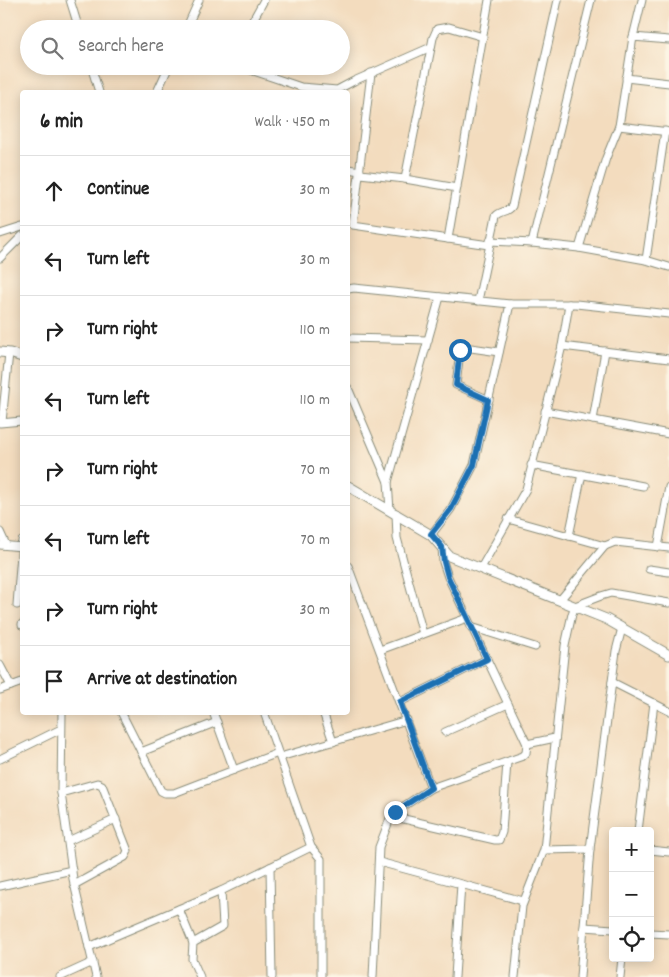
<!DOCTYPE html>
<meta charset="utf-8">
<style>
:root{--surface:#fff;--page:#f6f6f6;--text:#222;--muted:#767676;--line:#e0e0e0}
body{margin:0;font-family:Dekko,sans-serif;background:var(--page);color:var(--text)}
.controls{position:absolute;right:15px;bottom:15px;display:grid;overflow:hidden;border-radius:5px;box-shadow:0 2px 12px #0003}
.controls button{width:45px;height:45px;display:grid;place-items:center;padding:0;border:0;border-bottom:1px solid var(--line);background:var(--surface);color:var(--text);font:25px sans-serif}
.stop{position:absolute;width:15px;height:15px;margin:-11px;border:4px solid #1f6fb2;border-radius:50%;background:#fff}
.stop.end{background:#1f6fb2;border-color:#fff;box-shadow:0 1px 5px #0008}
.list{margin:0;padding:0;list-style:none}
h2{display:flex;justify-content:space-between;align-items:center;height:65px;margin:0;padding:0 20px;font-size:21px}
h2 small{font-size:16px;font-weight:400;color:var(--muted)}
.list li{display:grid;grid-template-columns:32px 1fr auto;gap:15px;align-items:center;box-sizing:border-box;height:70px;padding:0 20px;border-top:1px solid var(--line)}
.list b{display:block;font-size:19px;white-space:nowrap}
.list em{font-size:16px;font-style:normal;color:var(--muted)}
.icon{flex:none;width:28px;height:28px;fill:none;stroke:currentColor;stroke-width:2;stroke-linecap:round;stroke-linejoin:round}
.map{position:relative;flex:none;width:669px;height:977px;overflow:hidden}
.search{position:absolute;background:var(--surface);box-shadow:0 2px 12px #0003;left:20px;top:20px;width:330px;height:55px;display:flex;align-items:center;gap:12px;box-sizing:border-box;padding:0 18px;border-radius:28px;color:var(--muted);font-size:19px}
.panel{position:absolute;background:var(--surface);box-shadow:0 2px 12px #0003;left:20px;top:90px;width:330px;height:625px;border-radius:5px}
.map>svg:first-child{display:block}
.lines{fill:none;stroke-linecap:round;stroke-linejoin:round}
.minor-casing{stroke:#898c79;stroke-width:9}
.tertiary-casing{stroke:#898c79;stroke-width:11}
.minor{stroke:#fff;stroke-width:7}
.tertiary{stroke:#fff;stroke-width:9}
.route{stroke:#1f6fb2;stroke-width:6}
</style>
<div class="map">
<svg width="669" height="977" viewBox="0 0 669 977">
<rect width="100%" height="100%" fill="#fcf5e5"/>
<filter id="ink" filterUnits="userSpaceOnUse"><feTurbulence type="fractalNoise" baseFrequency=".02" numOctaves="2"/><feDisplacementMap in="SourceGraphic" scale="10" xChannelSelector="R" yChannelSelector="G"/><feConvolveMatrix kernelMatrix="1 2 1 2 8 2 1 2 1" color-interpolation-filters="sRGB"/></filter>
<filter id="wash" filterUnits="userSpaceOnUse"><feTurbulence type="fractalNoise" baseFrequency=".0096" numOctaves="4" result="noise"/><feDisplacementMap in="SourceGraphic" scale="20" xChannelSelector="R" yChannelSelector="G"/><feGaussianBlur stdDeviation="1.12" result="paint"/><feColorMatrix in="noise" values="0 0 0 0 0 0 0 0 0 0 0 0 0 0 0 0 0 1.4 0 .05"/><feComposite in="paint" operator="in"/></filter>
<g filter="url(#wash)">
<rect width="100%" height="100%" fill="#f3dcbe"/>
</g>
<g filter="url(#ink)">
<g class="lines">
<defs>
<g id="minor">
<polyline points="70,0 79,29"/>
<polyline points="186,29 199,0"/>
<polyline points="248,29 264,0"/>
<polyline points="633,37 642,0"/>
<polyline points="669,40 633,37 619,126 669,132"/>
<polyline points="91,66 99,92"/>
<polyline points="239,66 301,87 337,90 354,81 431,47"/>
<polyline points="371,73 353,225 489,245"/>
<polyline points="626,78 669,83"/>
<polyline points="157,92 169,66"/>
<polyline points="619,126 606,158 579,248 646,260 669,267"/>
<polyline points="348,169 360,171"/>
<polyline points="360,174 405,179 433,38 437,29 449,27 483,37"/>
<polyline points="405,179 457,188"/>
<polyline points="0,234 22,227"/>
<polyline points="448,239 489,0"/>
<polyline points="490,241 532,243 591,0"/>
<polyline points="532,243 579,248"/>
<polyline points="0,258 22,236"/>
<polyline points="646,260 665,131"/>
<polyline points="348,289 354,288 510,304 474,465 451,509 431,535"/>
<path d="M478 301 496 216C501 210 508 213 512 206L558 0"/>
<polyline points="510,304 576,304 669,314"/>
<polyline points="348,338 428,340"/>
<polyline points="562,346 669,359"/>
<polyline points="348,388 388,482 390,510"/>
<polyline points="489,400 456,385 460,351 464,347 499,352"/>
<polyline points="545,411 669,434"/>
<polyline points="593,420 605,351"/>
<polyline points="2,422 9,353"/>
<polyline points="0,423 22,421"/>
<polyline points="531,465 643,486"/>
<polyline points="388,482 440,297"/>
<polyline points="396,513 397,538 423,634"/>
<polyline points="508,519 605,546 560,600"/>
<polyline points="0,532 6,545"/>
<polyline points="569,536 582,474"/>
<polyline points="0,545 22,547"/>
<polyline points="605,546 615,542 669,548"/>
<polyline points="658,547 669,487"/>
<polyline points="348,566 431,788 523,756 526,753 527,744 448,577 443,562 442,547"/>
<polyline points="481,568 526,489 562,346 569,304"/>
<polyline points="649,569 669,572"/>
<polyline points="17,605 22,541"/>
<polyline points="22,624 22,625"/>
<polyline points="471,627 535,647"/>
<polyline points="622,628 616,651 590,849 544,850 565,646 572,614 575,606 601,596 611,593 669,603"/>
<polyline points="380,650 467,618"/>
<polyline points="0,665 11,686"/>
<polyline points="612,682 669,711"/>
<polyline points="0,690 22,682"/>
<polyline points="400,702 487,659"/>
<polyline points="62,712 61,793 73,879 96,977"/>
<polyline points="121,712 161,791 165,793 174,793 278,753"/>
<polyline points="213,712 234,770"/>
<polyline points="264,712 311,847 321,859 321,977"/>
<polyline points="323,712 333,742"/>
<polyline points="445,732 508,704"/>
<polyline points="527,744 555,738"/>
<polyline points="141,752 217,722"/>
<polyline points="280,757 407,720"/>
<polyline points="0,759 61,729"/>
<polyline points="61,793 97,783 102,785 128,851 125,857 74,885"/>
<polyline points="391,816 495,840 499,840 502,832 507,762"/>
<polyline points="638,831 654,703"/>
<polyline points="68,841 116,819"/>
<polyline points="650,850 669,852"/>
<polyline points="379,862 461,884"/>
<polyline points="270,867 272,977"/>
<polyline points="0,886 72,870"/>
<polyline points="179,909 193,943"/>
<polyline points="584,927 613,929"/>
<polyline points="650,933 669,934"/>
<polyline points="89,947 221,891 311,847"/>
<polyline points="60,977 93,962"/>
<polyline points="200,977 192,959 193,943 223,926 221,891"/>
<polyline points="373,977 379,847 391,816 395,812 431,788"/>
<polyline points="455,977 461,884 523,901"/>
<polyline points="515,977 522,906 544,850"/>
<polyline points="580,977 590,849"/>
<polyline points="620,977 622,958"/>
</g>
<g id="tertiary">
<polyline points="0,352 10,353 22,357"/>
<polyline points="348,486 431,535 449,556 606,619 669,655"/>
</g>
</defs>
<use href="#minor" class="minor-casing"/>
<use href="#tertiary" class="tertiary-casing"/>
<use href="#minor" class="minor"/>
<use href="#tertiary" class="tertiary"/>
</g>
</g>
<g class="lines" filter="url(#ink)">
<polyline class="route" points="395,812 431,788 400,702 487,659 448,577 444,562 442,547 431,534 451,509 474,465 488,400 456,385 460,350"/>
</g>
</svg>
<div class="controls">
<button>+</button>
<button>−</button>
<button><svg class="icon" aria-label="locate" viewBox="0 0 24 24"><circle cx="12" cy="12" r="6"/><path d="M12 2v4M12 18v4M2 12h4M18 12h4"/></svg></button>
</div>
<div class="stop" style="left:460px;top:350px"></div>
<div class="stop end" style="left:395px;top:812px"></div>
<div class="search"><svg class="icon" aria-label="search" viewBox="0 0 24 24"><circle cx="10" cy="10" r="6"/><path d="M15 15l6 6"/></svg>Search here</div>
<section class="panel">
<h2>6 min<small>Walk · 450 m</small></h2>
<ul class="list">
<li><svg class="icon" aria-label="ahead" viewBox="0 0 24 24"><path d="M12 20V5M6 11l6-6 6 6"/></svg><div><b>Continue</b></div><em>30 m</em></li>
<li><svg class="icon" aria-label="left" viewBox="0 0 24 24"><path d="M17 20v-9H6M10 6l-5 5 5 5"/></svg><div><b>Turn left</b></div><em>30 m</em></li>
<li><svg class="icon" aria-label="right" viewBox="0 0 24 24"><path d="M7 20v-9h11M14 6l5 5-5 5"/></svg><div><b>Turn right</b></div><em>110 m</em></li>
<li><svg class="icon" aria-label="left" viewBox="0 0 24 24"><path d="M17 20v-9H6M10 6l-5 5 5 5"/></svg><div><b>Turn left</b></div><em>110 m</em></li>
<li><svg class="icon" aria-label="right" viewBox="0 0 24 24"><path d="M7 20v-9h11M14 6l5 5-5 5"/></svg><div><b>Turn right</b></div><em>70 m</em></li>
<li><svg class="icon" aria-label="left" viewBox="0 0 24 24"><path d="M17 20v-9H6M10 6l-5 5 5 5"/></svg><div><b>Turn left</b></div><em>70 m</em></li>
<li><svg class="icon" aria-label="right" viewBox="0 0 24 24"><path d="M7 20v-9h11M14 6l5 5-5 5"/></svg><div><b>Turn right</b></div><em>30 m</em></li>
<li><svg class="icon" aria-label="arrive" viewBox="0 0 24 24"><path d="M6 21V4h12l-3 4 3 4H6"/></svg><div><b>Arrive at destination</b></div></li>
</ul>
</section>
</div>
